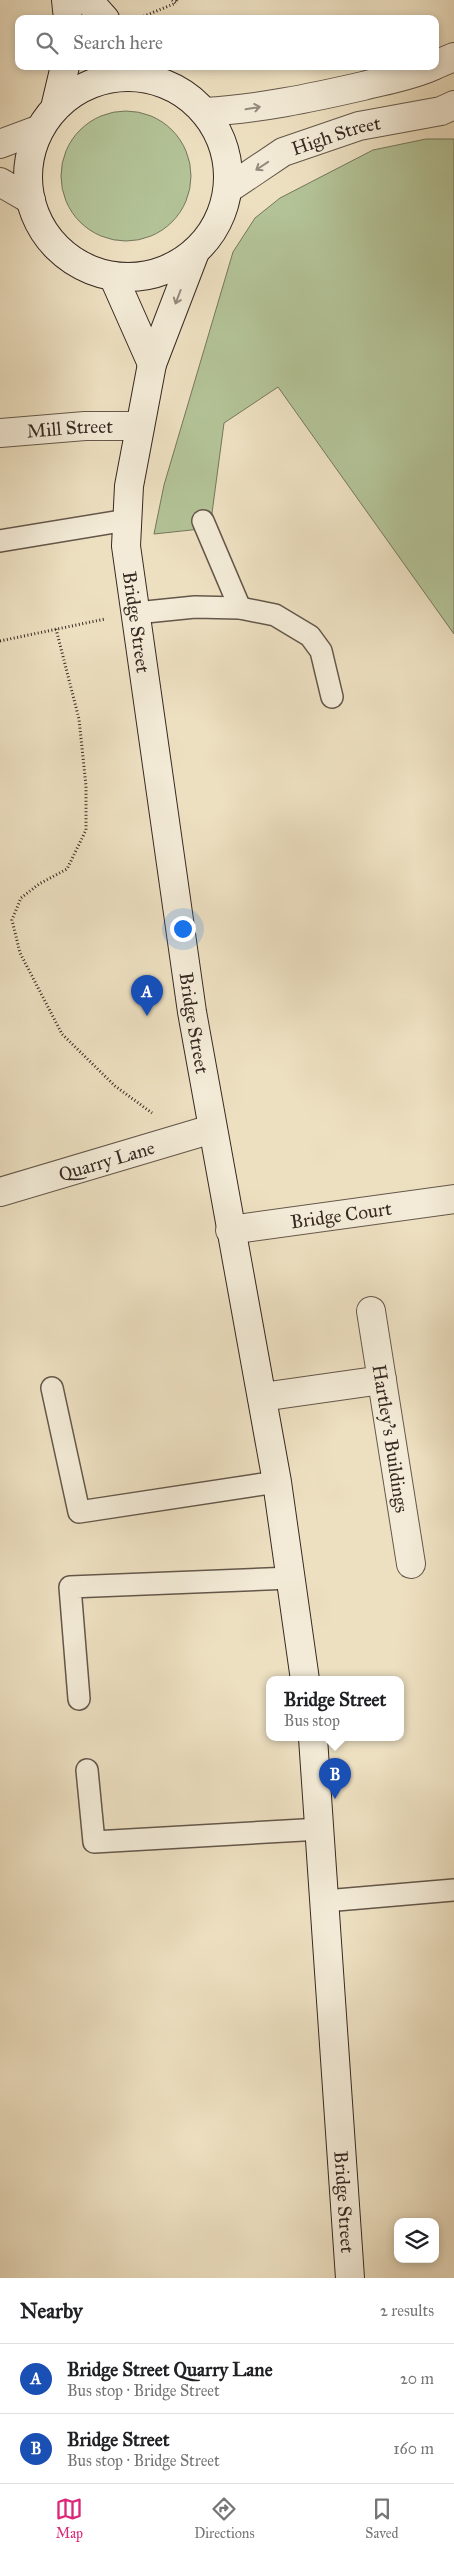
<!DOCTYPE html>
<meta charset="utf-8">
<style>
:root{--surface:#fff;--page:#f6f6f6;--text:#202124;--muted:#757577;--line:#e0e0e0;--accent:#db2777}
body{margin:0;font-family:"IM FELL Great Primer",serif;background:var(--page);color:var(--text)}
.controls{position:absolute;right:15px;bottom:15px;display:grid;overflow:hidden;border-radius:10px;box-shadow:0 2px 8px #0003}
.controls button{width:45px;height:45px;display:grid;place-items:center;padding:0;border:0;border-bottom:1px solid var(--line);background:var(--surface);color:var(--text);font:25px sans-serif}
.you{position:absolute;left:182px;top:928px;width:18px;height:18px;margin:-12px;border:4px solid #fff;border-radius:50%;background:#1a73e8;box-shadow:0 0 0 8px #1a73e833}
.badge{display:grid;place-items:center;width:32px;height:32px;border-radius:50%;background:var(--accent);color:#fff;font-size:16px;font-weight:700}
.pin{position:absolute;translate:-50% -41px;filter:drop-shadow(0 1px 2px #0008)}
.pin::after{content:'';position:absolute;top:26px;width:18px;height:15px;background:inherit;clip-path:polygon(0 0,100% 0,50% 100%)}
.popup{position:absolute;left:266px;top:1676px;width:138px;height:65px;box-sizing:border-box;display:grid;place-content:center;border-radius:10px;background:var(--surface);filter:drop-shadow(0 1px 4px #0005);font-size:16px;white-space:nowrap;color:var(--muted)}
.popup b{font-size:19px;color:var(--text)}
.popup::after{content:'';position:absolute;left:50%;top:100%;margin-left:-10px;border:10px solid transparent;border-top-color:var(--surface)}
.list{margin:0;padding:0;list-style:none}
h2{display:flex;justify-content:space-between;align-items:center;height:65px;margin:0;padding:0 20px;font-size:21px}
h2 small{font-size:16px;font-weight:400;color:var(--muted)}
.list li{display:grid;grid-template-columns:32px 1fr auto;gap:15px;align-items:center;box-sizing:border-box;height:70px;padding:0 20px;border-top:1px solid var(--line)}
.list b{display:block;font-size:19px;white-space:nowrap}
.list p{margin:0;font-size:16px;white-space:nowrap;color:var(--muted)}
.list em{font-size:16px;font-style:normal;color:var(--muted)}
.icon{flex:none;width:28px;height:28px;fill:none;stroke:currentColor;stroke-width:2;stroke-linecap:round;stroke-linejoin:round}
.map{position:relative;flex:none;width:454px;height:2278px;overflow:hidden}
.search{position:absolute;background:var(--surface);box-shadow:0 2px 8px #0003;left:15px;right:15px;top:15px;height:55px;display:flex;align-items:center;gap:12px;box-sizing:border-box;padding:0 18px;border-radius:10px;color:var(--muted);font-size:19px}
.sheet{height:205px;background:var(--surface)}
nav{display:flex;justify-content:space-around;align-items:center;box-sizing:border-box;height:70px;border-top:1px solid var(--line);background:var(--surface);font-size:14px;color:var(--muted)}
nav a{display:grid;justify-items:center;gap:2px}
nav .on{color:var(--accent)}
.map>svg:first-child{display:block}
.green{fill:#b3c397;stroke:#75765d}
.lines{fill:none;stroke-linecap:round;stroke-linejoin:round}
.service-casing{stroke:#64574a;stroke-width:24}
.minor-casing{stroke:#64574a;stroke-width:30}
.tertiary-casing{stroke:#64574a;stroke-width:30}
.secondary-casing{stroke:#372923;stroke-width:30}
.path{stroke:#372923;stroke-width:3;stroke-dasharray:1 2.5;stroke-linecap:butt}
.service{stroke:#f3ebd7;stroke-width:21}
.minor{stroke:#f3ebd7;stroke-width:28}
.tertiary{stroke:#f3ebd7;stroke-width:28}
.secondary{stroke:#f3ebd7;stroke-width:28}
.oneway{stroke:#958a7d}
.labels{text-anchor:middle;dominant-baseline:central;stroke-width:5;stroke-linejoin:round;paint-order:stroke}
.street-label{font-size:19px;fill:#372923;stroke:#f3ebd7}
</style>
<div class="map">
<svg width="454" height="2278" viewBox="0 0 454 2278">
<rect width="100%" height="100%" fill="#ede0c1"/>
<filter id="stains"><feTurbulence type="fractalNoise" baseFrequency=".004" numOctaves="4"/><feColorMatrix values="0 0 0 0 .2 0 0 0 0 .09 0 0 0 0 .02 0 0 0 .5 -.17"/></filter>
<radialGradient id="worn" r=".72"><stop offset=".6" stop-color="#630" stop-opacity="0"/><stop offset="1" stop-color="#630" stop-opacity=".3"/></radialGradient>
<g class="green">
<circle cx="126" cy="176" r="65"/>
<polygon points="426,139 454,139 454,634 278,387 224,423 210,528 154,534 164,485 233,252 255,218 280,198 373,150"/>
</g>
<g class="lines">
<defs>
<g id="service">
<polyline points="203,521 240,608"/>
<polyline points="0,541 127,520"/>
<polyline points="136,613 195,607 240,608 275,615 310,636 321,651 332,697"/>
<polyline points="52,1388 79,1512 277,1482"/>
<polyline points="79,1699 70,1587 291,1578"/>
<polyline points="87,1770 94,1842 321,1829"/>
<polyline points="325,1901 454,1890"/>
</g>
<g id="minor">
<path id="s1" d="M0 433 85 426H140"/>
<path id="s2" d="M0 1192 212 1129"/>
<path id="s3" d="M230 1230 454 1199"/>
<path id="s4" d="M371 1311 411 1564"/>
<polyline points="262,1397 382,1380"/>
</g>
<g id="tertiary">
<polyline points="435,65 454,57"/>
<path d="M204 112C258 109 311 98 363 86 387 80 411 76 433 66"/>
<polyline points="0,144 40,129"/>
<polyline points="0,182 31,200"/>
<path id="s5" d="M228 189 283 152 359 126 441 111 454 105"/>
</g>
<g id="secondary">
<polyline points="66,0 68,19"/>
<polyline points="88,0 105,19"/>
<circle cx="128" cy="177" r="100"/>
<polyline points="55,108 65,66"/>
<path id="s6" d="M195 252 152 364 129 486 126 546 192 1012 277 1482 305 1680"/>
<polyline points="113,276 152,364"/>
<path id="s7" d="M313 1738 350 2278"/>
</g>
</defs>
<use href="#service" class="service-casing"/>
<use href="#minor" class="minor-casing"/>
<use href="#tertiary" class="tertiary-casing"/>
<use href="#secondary" class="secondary-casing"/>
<g class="path">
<polyline points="172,0 176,3 177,0"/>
<polyline points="137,19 176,3"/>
<polyline points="56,629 79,719 86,786 86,830 67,869 39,884 21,898 12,920 20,953 62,1034 115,1086 152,1113"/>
<polyline points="0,641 105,619"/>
</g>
<use href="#service" class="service"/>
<use href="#minor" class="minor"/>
<use href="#tertiary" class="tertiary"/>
<use href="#secondary" class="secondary"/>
</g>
<defs><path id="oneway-shaft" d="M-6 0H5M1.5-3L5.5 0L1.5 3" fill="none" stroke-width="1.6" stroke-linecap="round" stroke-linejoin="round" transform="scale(1.25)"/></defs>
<g class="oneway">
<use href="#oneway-shaft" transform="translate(253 108) rotate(-10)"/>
<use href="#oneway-shaft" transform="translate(262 166) rotate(146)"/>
<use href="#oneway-shaft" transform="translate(178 297) rotate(111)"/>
</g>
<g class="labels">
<g class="street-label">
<text stroke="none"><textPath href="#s5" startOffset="122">High Street</textPath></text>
<text stroke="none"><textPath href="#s1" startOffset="70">Mill Street</textPath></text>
<text stroke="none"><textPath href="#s6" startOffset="381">Bridge Street</textPath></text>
<text stroke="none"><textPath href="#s6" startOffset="786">Bridge Street</textPath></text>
<text stroke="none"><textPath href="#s2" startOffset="111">Quarry Lane</textPath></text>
<text stroke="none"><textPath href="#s3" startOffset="112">Bridge Court</textPath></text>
<text stroke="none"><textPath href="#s4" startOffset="129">Hartley's Buildings</textPath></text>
<text stroke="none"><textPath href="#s7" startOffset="465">Bridge Street</textPath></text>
</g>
</g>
<rect width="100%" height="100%" filter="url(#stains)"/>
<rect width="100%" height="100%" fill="url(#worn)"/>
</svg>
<div class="controls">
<button><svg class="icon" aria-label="layers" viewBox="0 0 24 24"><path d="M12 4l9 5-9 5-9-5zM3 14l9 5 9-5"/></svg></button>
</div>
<div class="you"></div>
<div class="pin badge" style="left:147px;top:1016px;background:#1a4fb4">A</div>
<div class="pin badge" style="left:335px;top:1799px;background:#1a4fb4">B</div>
<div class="popup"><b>Bridge Street</b>Bus stop</div>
<div class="search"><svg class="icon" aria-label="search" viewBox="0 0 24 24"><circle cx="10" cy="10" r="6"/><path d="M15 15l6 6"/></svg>Search here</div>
</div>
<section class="sheet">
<h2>Nearby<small>2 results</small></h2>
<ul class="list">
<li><span class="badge" style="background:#1a4fb4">A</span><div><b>Bridge Street Quarry Lane</b><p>Bus stop · Bridge Street</p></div><em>20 m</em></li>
<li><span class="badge" style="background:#1a4fb4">B</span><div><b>Bridge Street</b><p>Bus stop · Bridge Street</p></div><em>160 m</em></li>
</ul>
</section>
<nav>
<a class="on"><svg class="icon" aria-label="map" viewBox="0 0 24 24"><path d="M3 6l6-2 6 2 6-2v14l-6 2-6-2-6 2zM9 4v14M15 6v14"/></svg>Map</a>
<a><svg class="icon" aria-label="directions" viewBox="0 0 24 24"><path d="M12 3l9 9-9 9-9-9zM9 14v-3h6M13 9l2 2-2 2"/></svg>Directions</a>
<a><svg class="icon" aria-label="saved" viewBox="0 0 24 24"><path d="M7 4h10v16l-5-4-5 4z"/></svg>Saved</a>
</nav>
